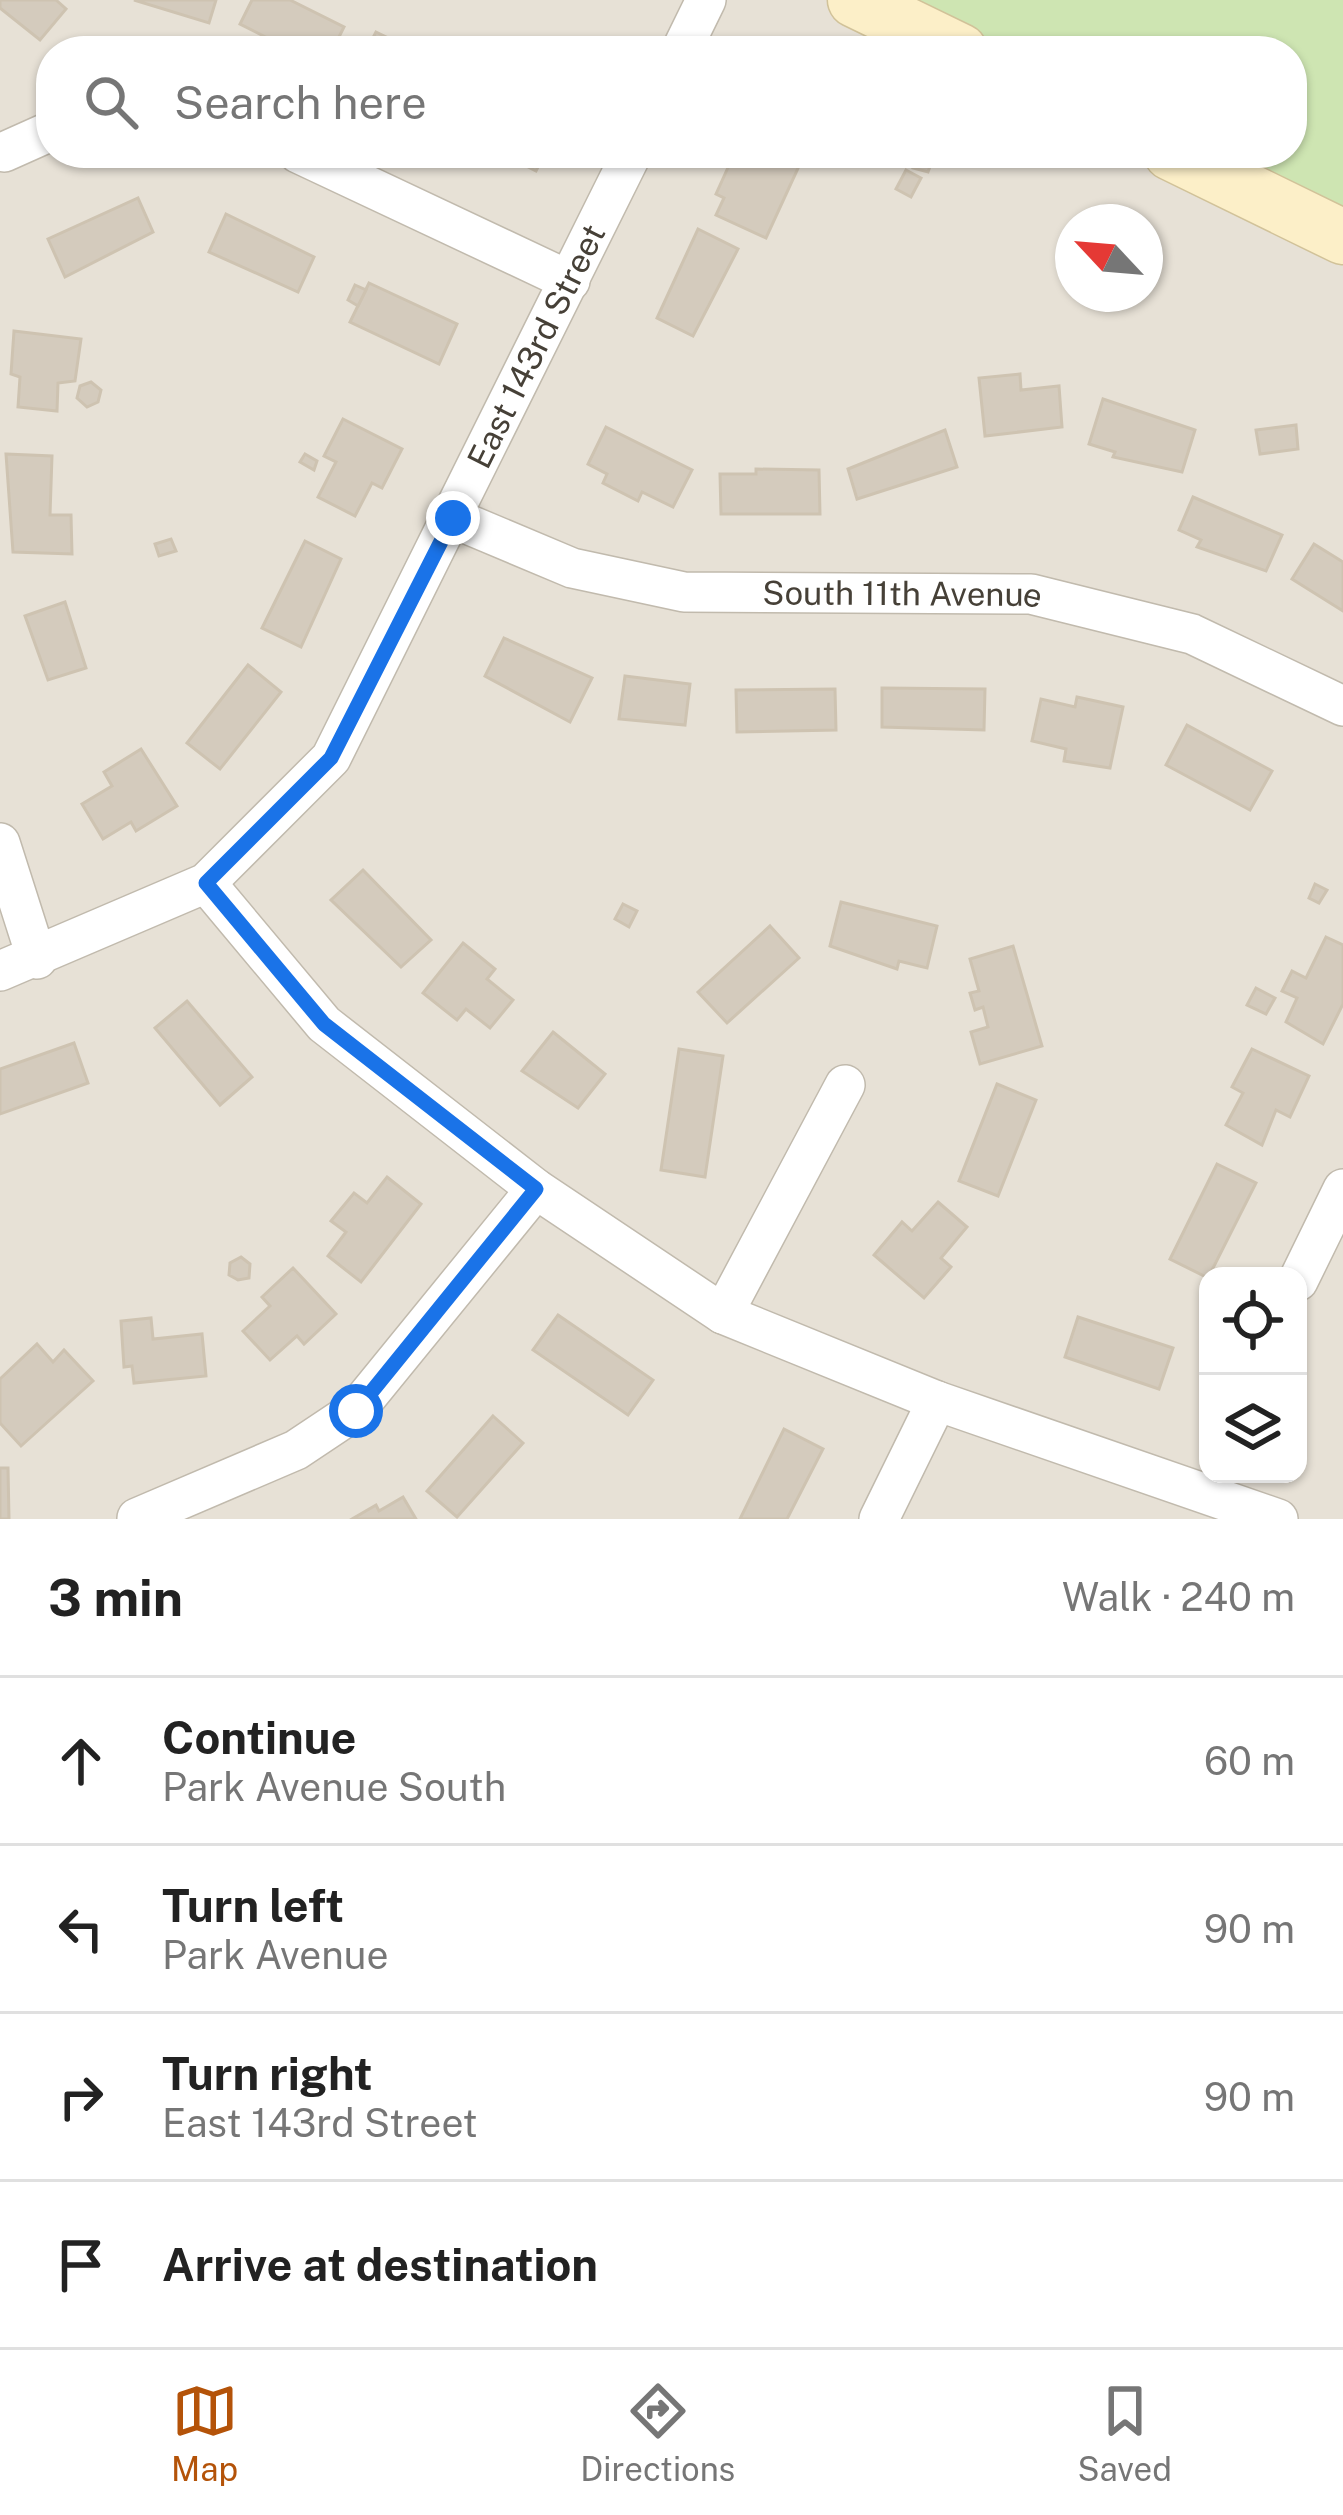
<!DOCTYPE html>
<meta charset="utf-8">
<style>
:root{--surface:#fff;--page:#f2f2f2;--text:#222;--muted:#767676;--line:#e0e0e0;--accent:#b45309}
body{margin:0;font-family:"Public Sans",sans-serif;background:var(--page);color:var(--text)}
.controls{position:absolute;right:36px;bottom:36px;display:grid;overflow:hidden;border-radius:24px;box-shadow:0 3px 9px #0004}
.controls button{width:108px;height:108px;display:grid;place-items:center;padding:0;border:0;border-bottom:3px solid var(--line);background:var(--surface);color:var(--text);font:60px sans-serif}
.compass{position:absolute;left:1055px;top:204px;width:108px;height:108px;border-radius:50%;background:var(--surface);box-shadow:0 3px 9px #0004;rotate:296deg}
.stop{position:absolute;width:36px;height:36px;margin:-27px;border:9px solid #1a73e8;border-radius:50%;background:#fff}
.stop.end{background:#1a73e8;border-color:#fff;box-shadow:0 3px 12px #0008}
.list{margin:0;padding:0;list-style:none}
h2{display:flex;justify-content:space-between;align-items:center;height:156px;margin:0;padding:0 48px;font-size:51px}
h2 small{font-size:39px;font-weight:400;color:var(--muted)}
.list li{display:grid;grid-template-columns:78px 1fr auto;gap:36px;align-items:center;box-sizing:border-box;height:168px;padding:0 48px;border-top:3px solid var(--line)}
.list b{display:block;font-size:45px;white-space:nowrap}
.list p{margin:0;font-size:39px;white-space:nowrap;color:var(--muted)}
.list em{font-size:39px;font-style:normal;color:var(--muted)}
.icon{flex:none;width:66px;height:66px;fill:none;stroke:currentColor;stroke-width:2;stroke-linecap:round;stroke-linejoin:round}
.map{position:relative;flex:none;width:1343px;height:1519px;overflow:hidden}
.search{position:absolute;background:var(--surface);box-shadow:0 3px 9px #0004;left:36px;right:36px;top:36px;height:132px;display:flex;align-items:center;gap:30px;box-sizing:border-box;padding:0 42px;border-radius:48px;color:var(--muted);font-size:45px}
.sheet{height:828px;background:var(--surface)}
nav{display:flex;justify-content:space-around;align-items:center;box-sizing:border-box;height:168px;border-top:3px solid var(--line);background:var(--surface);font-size:33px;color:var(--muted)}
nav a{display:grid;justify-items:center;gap:6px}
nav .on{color:var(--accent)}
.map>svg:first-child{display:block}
.residential{fill:#e7e1d6;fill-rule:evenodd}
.green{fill:#cee5b2}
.building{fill:#d4cbbd;stroke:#cec3b1;stroke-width:3}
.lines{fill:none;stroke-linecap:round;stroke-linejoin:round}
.street-casing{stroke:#c1baad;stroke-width:42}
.secondary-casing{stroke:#d1c299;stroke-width:57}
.street{stroke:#fff;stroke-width:39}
.secondary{stroke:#fcefc8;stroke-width:54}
.route{stroke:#1a73e8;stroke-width:15}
.labels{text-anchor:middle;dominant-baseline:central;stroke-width:12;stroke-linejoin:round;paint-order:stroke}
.street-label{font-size:33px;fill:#464037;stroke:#fff}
</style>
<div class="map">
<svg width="1343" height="1519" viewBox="0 0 1343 1519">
<rect width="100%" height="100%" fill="#f3efe7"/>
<path class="residential" d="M0 0H855L960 51H51V153H1171L1343 237V1519H0ZM1073 222H1145V294H1073ZM1208 1276H1298V1474H1208Z"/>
<polygon class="green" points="855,0 1343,0 1343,237 1171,153 1292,153 1292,51 960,51"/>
<g class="building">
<polygon points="0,0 56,0 66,9 40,40 0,8"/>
<polygon points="134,0 216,0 209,23"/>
<polygon points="252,0 290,0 344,27 332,51 293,51 240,24"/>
<polygon points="376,32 409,48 414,38 440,51 366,51"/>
<polygon points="501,153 545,153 536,171"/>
<polygon points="749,153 805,153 766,238 716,215 724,198 716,194 731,161 742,166"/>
<polygon points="916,159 931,164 928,172 913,168"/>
<polygon points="906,170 921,178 911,197 896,189"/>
<polygon points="138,198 153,232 65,277 48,239"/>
<polygon points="226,214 314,257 298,292 209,252"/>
<polygon points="698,229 738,249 693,336 657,318"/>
<polygon points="369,283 457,324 439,364 350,322"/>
<polygon points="355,285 366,290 358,306 348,300"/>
<polygon points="14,331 81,339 75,381 58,383 57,411 18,407 20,377 11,374"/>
<polygon points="1020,374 1021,390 1059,386 1062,427 985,436 979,378"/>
<polygon points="91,382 101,390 98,402 87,407 77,398 80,386"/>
<polygon points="1103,399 1195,430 1182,472 1113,457 1115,452 1089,444"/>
<polygon points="343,419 402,449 382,488 372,483 355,516 318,497 336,462 324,456"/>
<polygon points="1296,425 1298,449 1260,454 1256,430"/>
<polygon points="606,427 692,470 673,507 642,492 638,501 603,483 607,474 588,464"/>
<polygon points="945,430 957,467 857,499 848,469"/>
<polygon points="6,454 52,456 50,515 71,515 72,554 13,552"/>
<polygon points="305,454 317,461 314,470 300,462"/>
<polygon points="756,469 819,470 820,514 721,514 720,474 756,474"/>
<polygon points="1193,497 1282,535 1266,571 1197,547 1201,540 1179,530"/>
<polygon points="171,539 176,551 159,556 155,544"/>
<polygon points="305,541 341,559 301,647 262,628"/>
<polygon points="1314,544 1343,562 1343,611 1292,579"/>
<polygon points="65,602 86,668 48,680 25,616"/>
<polygon points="504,638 592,678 570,722 485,676"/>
<polygon points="248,665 281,692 220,769 187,743"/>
<polygon points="625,676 690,684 685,725 619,719"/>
<polygon points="882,688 985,689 984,730 882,727"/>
<polygon points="835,689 836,730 737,732 736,690"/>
<polygon points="1077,697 1123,707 1110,768 1064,761 1066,749 1032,741 1041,699 1075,707"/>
<polygon points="1187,725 1272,771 1250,810 1166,765"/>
<polygon points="141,749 177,806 136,831 131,822 103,839 82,804 112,786 104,772"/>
<polygon points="363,870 431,940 401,967 331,900"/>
<polygon points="1315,884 1327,890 1319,903 1309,898"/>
<polygon points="841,902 937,926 927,968 899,961 897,969 830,946"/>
<polygon points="623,904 637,911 629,927 615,919"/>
<polygon points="770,926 799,958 727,1023 698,992"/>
<polygon points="1326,937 1343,945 1343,1004 1323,1044 1286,1022 1297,998 1282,991 1292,971 1306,978"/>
<polygon points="463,943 495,969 487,979 513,1000 490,1028 466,1009 457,1020 423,993"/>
<polygon points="1013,946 1042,1046 980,1064 971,1032 988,1027 983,1007 975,1010 970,993 979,991 970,959"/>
<polygon points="1256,988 1275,998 1266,1014 1247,1005"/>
<polygon points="187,1001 252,1077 220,1105 155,1028"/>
<polygon points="553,1032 605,1074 578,1108 522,1071"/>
<polygon points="74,1043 88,1083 0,1114 0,1069"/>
<polygon points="679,1049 723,1056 705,1177 661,1170"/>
<polygon points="1252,1049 1309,1076 1290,1117 1276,1110 1262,1145 1226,1125 1243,1093 1232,1087"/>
<polygon points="997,1084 1036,1100 998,1196 959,1181"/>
<polygon points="1217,1164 1256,1183 1208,1278 1170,1259"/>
<polygon points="387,1177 421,1204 361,1282 328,1256 346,1232 331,1221 354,1193 367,1203"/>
<polygon points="938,1202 967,1227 941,1258 951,1267 924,1298 874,1255 902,1222 912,1231"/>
<polygon points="241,1257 250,1264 249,1278 238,1280 229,1275 230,1263"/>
<polygon points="293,1268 336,1314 304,1344 297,1336 270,1360 243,1331 270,1306 262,1297"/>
<polygon points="558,1315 653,1380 628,1415 533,1350"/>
<polygon points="1078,1317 1173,1348 1159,1389 1065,1357"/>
<polygon points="151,1318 153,1339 202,1334 206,1376 134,1383 132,1366 124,1367 121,1321"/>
<polygon points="37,1344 53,1362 64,1350 93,1381 21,1446 0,1423 0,1379"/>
<polygon points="493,1416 523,1443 457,1517 427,1491"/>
<polygon points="784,1429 823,1449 787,1519 740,1519"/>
<polygon points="0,1468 8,1468 9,1519 0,1519"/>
<polygon points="403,1497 416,1519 352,1519 376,1505 379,1511"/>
</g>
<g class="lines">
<defs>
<g id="street">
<polyline points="681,51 706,0"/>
<polyline points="4,152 51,131"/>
<polyline points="298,153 570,281"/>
<path id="s1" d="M453 518 572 568 684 592 1031 594 1192 634 1343 706"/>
<polyline points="0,843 37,959"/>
<polyline points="206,883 324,1024 536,1189 723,1314 937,1401 1278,1519"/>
<path id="s2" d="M0 971 206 883 331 758 632 153"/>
<polyline points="1298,1281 1343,1189"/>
<polyline points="723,1314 845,1085"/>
<polyline points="137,1518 296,1450 356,1410 536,1189"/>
<polyline points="879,1519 937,1401"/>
</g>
<g id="secondary">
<polyline points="855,0 960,51"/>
<polyline points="1171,153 1343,237"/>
</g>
</defs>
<use href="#street" class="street-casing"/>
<use href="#secondary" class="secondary-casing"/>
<use href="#street" class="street"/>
<use href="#secondary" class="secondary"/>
</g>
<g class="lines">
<polyline class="route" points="356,1411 536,1189 324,1024 206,883 331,758 453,518"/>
</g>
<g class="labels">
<g class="street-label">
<text stroke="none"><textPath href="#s2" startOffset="861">East 143rd Street</textPath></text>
<text stroke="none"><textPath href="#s1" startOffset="462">South 11th Avenue</textPath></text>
</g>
</g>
</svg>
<div class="controls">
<button><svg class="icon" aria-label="locate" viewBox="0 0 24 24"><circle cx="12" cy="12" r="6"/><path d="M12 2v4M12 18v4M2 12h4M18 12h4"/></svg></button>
<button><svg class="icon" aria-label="layers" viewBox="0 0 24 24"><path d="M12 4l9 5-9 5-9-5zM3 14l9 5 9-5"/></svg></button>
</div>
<svg class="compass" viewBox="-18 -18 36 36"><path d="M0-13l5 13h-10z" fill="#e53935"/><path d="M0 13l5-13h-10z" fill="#767676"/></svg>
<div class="stop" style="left:356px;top:1411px"></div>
<div class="stop end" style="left:453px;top:518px"></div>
<div class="search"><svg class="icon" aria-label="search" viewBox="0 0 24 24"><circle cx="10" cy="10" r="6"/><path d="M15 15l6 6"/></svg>Search here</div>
</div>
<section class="sheet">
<h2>3 min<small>Walk · 240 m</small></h2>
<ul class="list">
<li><svg class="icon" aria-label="ahead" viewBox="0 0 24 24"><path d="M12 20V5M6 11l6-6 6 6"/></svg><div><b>Continue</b><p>Park Avenue South</p></div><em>60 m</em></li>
<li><svg class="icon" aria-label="left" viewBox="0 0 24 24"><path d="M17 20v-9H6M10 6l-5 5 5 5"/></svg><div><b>Turn left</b><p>Park Avenue</p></div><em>90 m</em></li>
<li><svg class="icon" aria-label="right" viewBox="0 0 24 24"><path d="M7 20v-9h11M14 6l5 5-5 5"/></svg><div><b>Turn right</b><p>East 143rd Street</p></div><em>90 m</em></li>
<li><svg class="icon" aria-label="arrive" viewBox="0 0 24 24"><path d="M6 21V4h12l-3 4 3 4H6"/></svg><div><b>Arrive at destination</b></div></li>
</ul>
</section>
<nav>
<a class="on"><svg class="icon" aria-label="map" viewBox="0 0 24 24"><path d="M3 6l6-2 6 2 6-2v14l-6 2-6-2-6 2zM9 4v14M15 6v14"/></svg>Map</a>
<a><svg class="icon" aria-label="directions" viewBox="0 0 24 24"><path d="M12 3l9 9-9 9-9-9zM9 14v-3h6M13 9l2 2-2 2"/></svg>Directions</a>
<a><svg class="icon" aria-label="saved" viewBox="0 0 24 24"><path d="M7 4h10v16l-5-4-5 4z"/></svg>Saved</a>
</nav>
